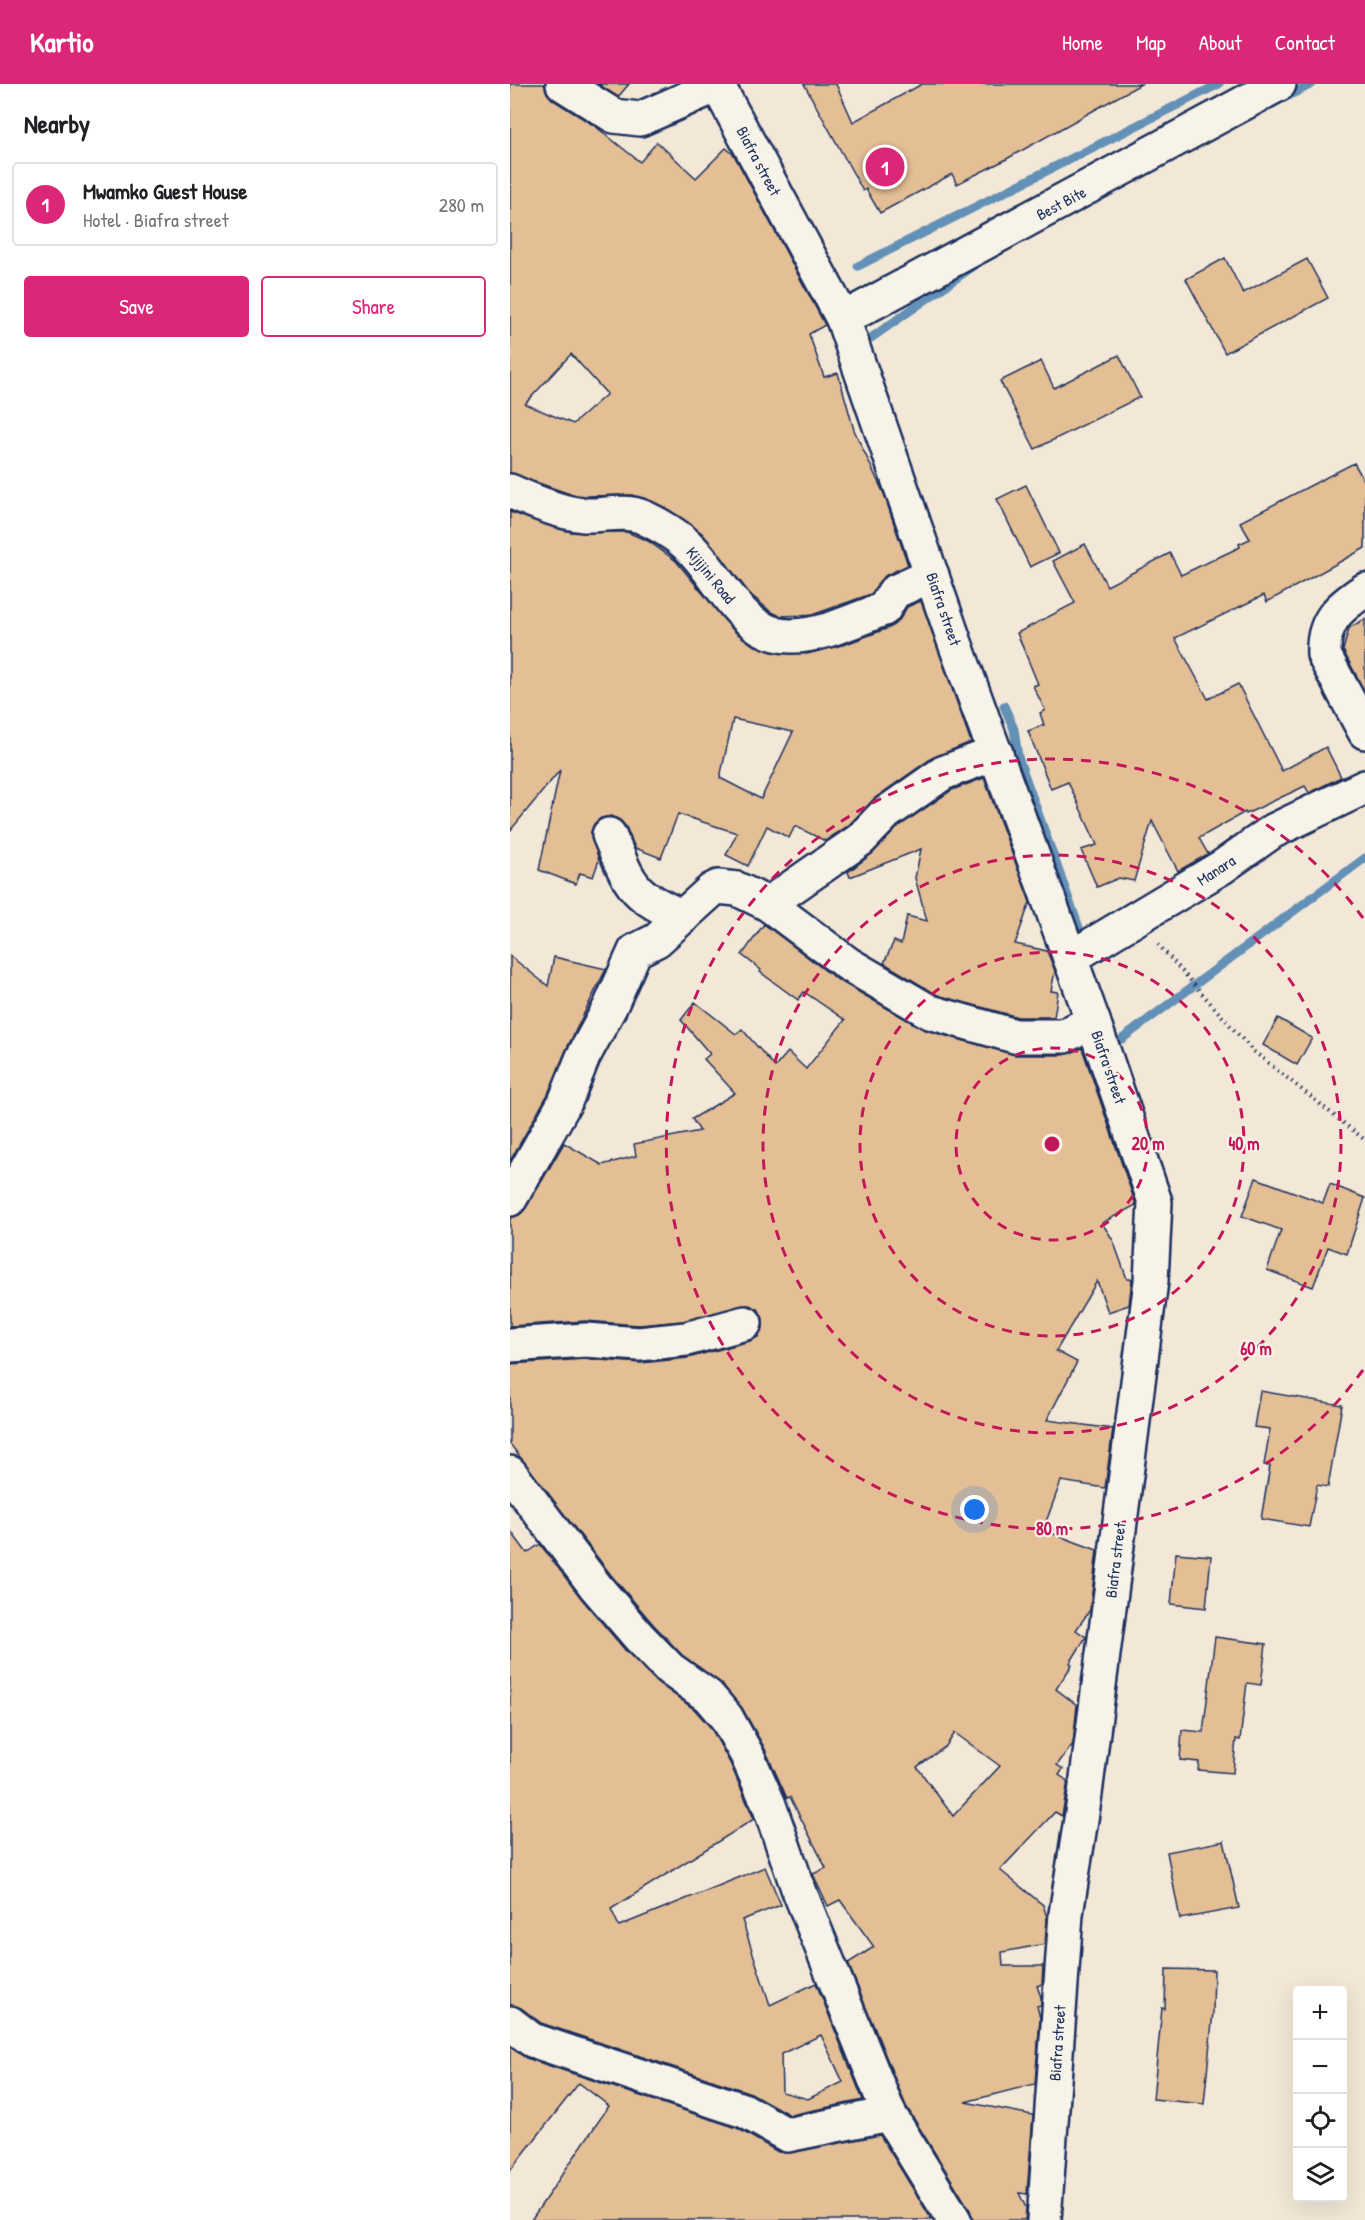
<!DOCTYPE html>
<meta charset="utf-8">
<style>
:root{--surface:#fff;--page:#f6f6f6;--text:#202124;--muted:#757577;--line:#e0e0e0;--accent:#db2777}
body{margin:0;font-family:"Patrick Hand",sans-serif;background:var(--page);color:var(--text)}
.controls{position:absolute;right:18px;bottom:18px;display:grid;overflow:hidden;border-radius:6px;box-shadow:0 6px 24px #0002}
.controls button{width:54px;height:54px;display:grid;place-items:center;padding:0;border:0;border-bottom:2px solid var(--line);background:var(--surface);color:var(--text);font:30px sans-serif}
.you{position:absolute;left:465px;top:1426px;width:21px;height:21px;margin:-15px;border:4px solid #fff;border-radius:50%;background:#1a73e8;box-shadow:0 0 0 9px #1a73e833}
.badge{display:grid;place-items:center;width:39px;height:39px;border-radius:50%;background:var(--accent);color:#fff;font-size:20px;font-weight:700}
.pin{position:absolute;translate:-50% -50%;border:3px solid #fff;box-shadow:0 2px 6px #0006}
.list{margin:0;padding:0;list-style:none}
h2{display:flex;justify-content:space-between;align-items:center;height:78px;margin:0;padding:0 24px;font-size:26px}
h2 small{font-size:20px;font-weight:400;color:var(--muted)}
.list li{display:grid;grid-template-columns:39px 1fr auto;gap:18px;align-items:center;box-sizing:border-box;height:84px;margin:0 12px 12px;padding:0 12px;border:2px solid var(--line);border-radius:6px}
.list b{display:block;font-size:22px;white-space:nowrap}
.list p{margin:0;font-size:20px;white-space:nowrap;color:var(--muted)}
.list em{font-size:20px;font-style:normal;color:var(--muted)}
.actions{display:flex;gap:12px;padding:18px 24px}
.actions a{flex:1;padding:14px 0;border:2px solid var(--accent);border-radius:6px;text-align:center;font-size:21px;color:var(--accent)}
.actions .main{background:var(--accent);color:#fff}
.icon{flex:none;width:33px;height:33px;fill:none;stroke:currentColor;stroke-width:2;stroke-linecap:round;stroke-linejoin:round}
.map{position:relative;flex:none;width:855px;height:2136px;overflow:hidden}
header{display:flex;align-items:center;gap:36px;box-sizing:border-box;height:84px;padding:0 30px;background:var(--accent);color:#fff}
header strong{font-size:28px}
nav{display:flex;gap:33px;margin-inline-start:auto;font-size:21px}
main{display:flex}
aside{flex:1;background:var(--surface)}
.map>svg:first-child{display:block}
.lines{fill:none;stroke-linecap:round;stroke-linejoin:round}
.stream{stroke:#6390b7;stroke-width:9}
.building{fill:#e4be94;stroke:#1b2f5e;stroke-width:1.5;fill-rule:evenodd}
.minor-casing{stroke:#1b2f5e;stroke-width:38}
.path{stroke:#1b2f5e;stroke-width:4;stroke-dasharray:1.5 4.5;stroke-linecap:butt}
.minor{stroke:#f7f3e8;stroke-width:33}
.ring{fill:none;stroke:#c2185b;stroke-width:3;stroke-dasharray:10 8}
.labels{text-anchor:middle;dominant-baseline:central;stroke-width:4.5;stroke-linejoin:round;paint-order:stroke}
.street-label{font-size:16px;fill:#1b2f5e;stroke:#f7f3e8}
.centre{fill:#c2185b;stroke:#f7f3e8;stroke-width:3}
.ring-label{font-size:18px;text-anchor:middle;font-weight:bold;fill:#c2185b;stroke:#f7f3e8;stroke-width:4.5;stroke-linejoin:round;paint-order:stroke}
</style>
<header>
<strong>Kartio</strong>
<nav><a>Home</a><a>Map</a><a>About</a><a>Contact</a></nav>
</header>
<main>
<aside>
<h2>Nearby<small></small></h2>
<ul class="list">
<li><span class="badge">1</span><div><b>Mwamko Guest House</b><p>Hotel · Biafra street</p></div><em>280 m</em></li>
</ul>
<div class="actions"><a class="main">Save</a><a>Share</a></div>
</aside>
<div class="map">
<svg width="855" height="2136" viewBox="0 0 855 2136">
<rect width="100%" height="100%" fill="#f3e8d7"/>
<filter id="ink" filterUnits="userSpaceOnUse"><feTurbulence type="fractalNoise" baseFrequency=".0167" numOctaves="2"/><feDisplacementMap in="SourceGraphic" scale="12" xChannelSelector="R" yChannelSelector="G"/><feConvolveMatrix kernelMatrix="1 2 1 2 8 2 1 2 1" color-interpolation-filters="sRGB"/></filter>
<g filter="url(#ink)">
<g class="lines">
<g class="stream">
<polyline points="772,15 802,0"/>
<polyline points="348,182 709,0"/>
<polyline points="361,254 465,181"/>
<polyline points="494,622 504,645 508,673 572,852"/>
<polyline points="612,955 855,774"/>
</g>
</g>
<g class="building">
<path d="M0 0H34L37 9 43 16 85 42 130 78 147 58 186 94 216 64 224 71 315 241 299 250 314 293 328 289 344 346 374 410 398 481 376 491 361 510 302 531 270 532 260 527 240 510 192 449 156 424 122 411 75 412 60 410 0 389ZM61 270 97 310 63 340 15 320Z"/>
<polygon points="88,0 119,0 108,13"/>
<polygon points="294,0 326,0 343,38 412,0 631,0 493,77 447,100 442,90 370,129 356,105 353,107"/>
<polygon points="715,174 733,209 797,175 818,214 715,269 676,195"/>
<polygon points="609,271 630,313 525,365 490,297 531,277 544,304"/>
<polygon points="844,379 855,398 855,464 757,518 754,511 665,554 698,615 728,600 772,687 816,663 831,693 799,709 795,702 736,730 735,728 689,754 698,770 668,787 642,737 624,797 609,794 587,803 571,766 587,761 558,698 541,705 518,647 534,641 530,629 535,626 523,602 528,600 507,549 565,519 543,477 575,460 597,502 660,469 671,491 730,463 729,460 740,455 730,438"/>
<polygon points="516,401 549,469 520,483 487,415"/>
<path d="M0 428 61 448H117L138 457 166 477 224 547 243 561 263 568 297 570 336 560 381 543 390 535 397 523 411 517 461 658 422 674 365 714 338 742 315 757 285 742 279 754 257 742 238 782 216 771 227 749 168 730 151 774 125 764 116 743 110 736 101 732 91 734 84 740 81 748 89 776 83 793 70 789 66 800 29 786 50 686 0 747ZM223 635 283 648 251 715 210 694Z"/>
<polygon points="855,535 855,608 833,566 839,544"/>
<polygon points="474,694 520,818 505,860 537,867 545,887 541,907 548,908 544,933 508,933 427,911 374,879 384,857 391,860 397,832 417,837 405,794 411,765 340,793 338,788 363,769 388,743 442,706"/>
<path d="M254 840 328 896 415 946 505 971H554L572 964 626 1121 592 1139 603 1156 617 1195H622L619 1221 598 1228 587 1197 546 1267 567 1278 537 1336 603 1345 595 1404 551 1397 533 1446 587 1466 580 1526 566 1546 576 1553 560 1579 562 1581 546 1605 567 1621 563 1660 547 1681 553 1685 549 1691 558 1697 552 1732 545 1728 490 1786 533 1821 537 1833 535 1860 492 1868 493 1882H533L532 1900 527 1902 531 1913V1921L527 1922 530 1934 525 2000 455 2018 523 2031 517 2110 509 2109 516 2124 515 2136H463L460 2126 396 2022 338 1879 364 1863 330 1816 318 1822 303 1790 316 1784 280 1713 277 1714 254 1663 232 1624 212 1600 172 1571 143 1540 101 1491 0 1360V1280L76 1275 131 1279 178 1274 240 1257 248 1253 253 1244V1235L249 1226 239 1221 173 1237 129 1241 75 1237 0 1242V1134L9 1131 16 1124 54 1059 92 1081 126 1072 124 1060 190 1047 182 1035 225 1009 194 975 200 970 171 936 185 918 226 950 232 945 265 983 278 968 296 985 335 936 294 908 288 916 250 888 251 886 232 871ZM445 1649 490 1682 443 1732 407 1683 436 1662Z"/>
<polygon points="0,872 38,902 44,873 96,885 56,966 38,1010 0,1077"/>
<polygon points="768,934 802,954 787,981 753,961"/>
<polygon points="746,1094 813,1119 820,1100 855,1114 837,1170 818,1163 803,1203 757,1186 771,1146 732,1132"/>
<polygon points="750,1307 832,1321 818,1403 807,1401 799,1443 751,1435 760,1382 754,1381 760,1345 744,1343"/>
<path d="M0 1446 17 1469 30 1460 71 1514 115 1566 147 1598 185 1626 201 1644 220 1679 244 1735 101 1825 109 1842 255 1783 271 1821 232 1836 260 1921 306 1899 353 2016 280 2031 241 2009 31 1939 11 1924 0 1921ZM311 1951 333 1998 298 2015 272 2008 271 1970Z"/>
<polygon points="666,1469 701,1472 696,1524 661,1520"/>
<polygon points="705,1553 756,1560 751,1601 737,1599 730,1656 726,1655 723,1689 688,1686 689,1678 670,1676 672,1646 693,1648"/>
<polygon points="714,1757 729,1824 670,1835 657,1768"/>
<polygon points="656,1885 704,1886 703,1928 694,2020 643,2015 652,1924 655,1925"/>
<polygon points="0,1963 16,1974 227,2044 268,2068 281,2069 370,2051 422,2136 21,2136 99,2022 69,1999 0,2087"/>
</g>
<g class="lines">
<defs>
<g id="minor">
<polyline points="53,0 104,32 130,35 210,0"/>
<polyline points="207,0 333,235 445,559 583,937 645,1118 641,1197 575,1710 556,1830 534,2136"/>
<polyline points="333,235 769,0"/>
<path d="M0 407C22 417 50 429 74 431 93 432 115 425 133 433 152 442 171 453 185 469 213 499 234 553 282 552 313 552 346 535 374 525L384 508 422 491"/>
<path d="M855 506C829 523 812 537 814 571L855 648"/>
<path d="M99 751C121 802 120 810 173 833"/>
<polyline points="258,820 350,756 376,729 433,689 486,669"/>
<polyline points="560,874 712,783 763,747 855,703"/>
<polyline points="0,1115 55,1018 73,973 100,923 125,867 147,856 202,806 208,803 227,805 258,820 338,880 420,928 505,952 554,952 583,937"/>
<polyline points="0,1261 76,1256 129,1260 176,1255 235,1239"/>
<polyline points="0,1389 86,1503 129,1553 160,1585 198,1612 216,1633 237,1671 259,1721 288,1804 379,2030 444,2136"/>
<polyline points="0,1939 22,1956 235,2027 277,2051 379,2030"/>
</g>
</defs>
<use href="#minor" class="minor-casing"/>
<polyline class="path" points="648,860 742,966 855,1056"/>
<use href="#minor" class="minor"/>
</g>
</g>
<g class="ring">
<circle cx="542" cy="1060" r="96"/>
<circle cx="542" cy="1060" r="192"/>
<circle cx="542" cy="1060" r="289"/>
<path d="M853 1286A385 385 0 1 1 853 834"/>
</g>
<g class="labels">
<g class="street-label">
<text transform="translate(249 77) rotate(62)">Biafra street</text>
<text transform="translate(551 119) rotate(-28)">Best Bite</text>
<text transform="translate(201 491) rotate(51)">Kijijini Road</text>
<text transform="translate(434 525) rotate(71)">Biafra street</text>
<text transform="translate(706 786) rotate(-33)">Manara</text>
<text transform="translate(599 983) rotate(71)">Biafra street</text>
<text transform="translate(605 1476) rotate(-83)">Biafra street</text>
<text transform="translate(547 1959) rotate(-86)">Biafra street</text>
</g>
</g>
<circle cx="542" cy="1060" r="9" class="centre"/>
<g class="ring-label">
<text x="638" y="1066">20 m</text>
<text x="734" y="1066">40 m</text>
<text x="746" y="1271">60 m</text>
<text x="542" y="1451">80 m</text>
</g>
</svg>
<div class="controls">
<button>+</button>
<button>−</button>
<button><svg class="icon" aria-label="locate" viewBox="0 0 24 24"><circle cx="12" cy="12" r="6"/><path d="M12 2v4M12 18v4M2 12h4M18 12h4"/></svg></button>
<button><svg class="icon" aria-label="layers" viewBox="0 0 24 24"><path d="M12 4l9 5-9 5-9-5zM3 14l9 5 9-5"/></svg></button>
</div>
<div class="you"></div>
<div class="pin badge" style="left:375px;top:83px">1</div>
</div>
</main>
